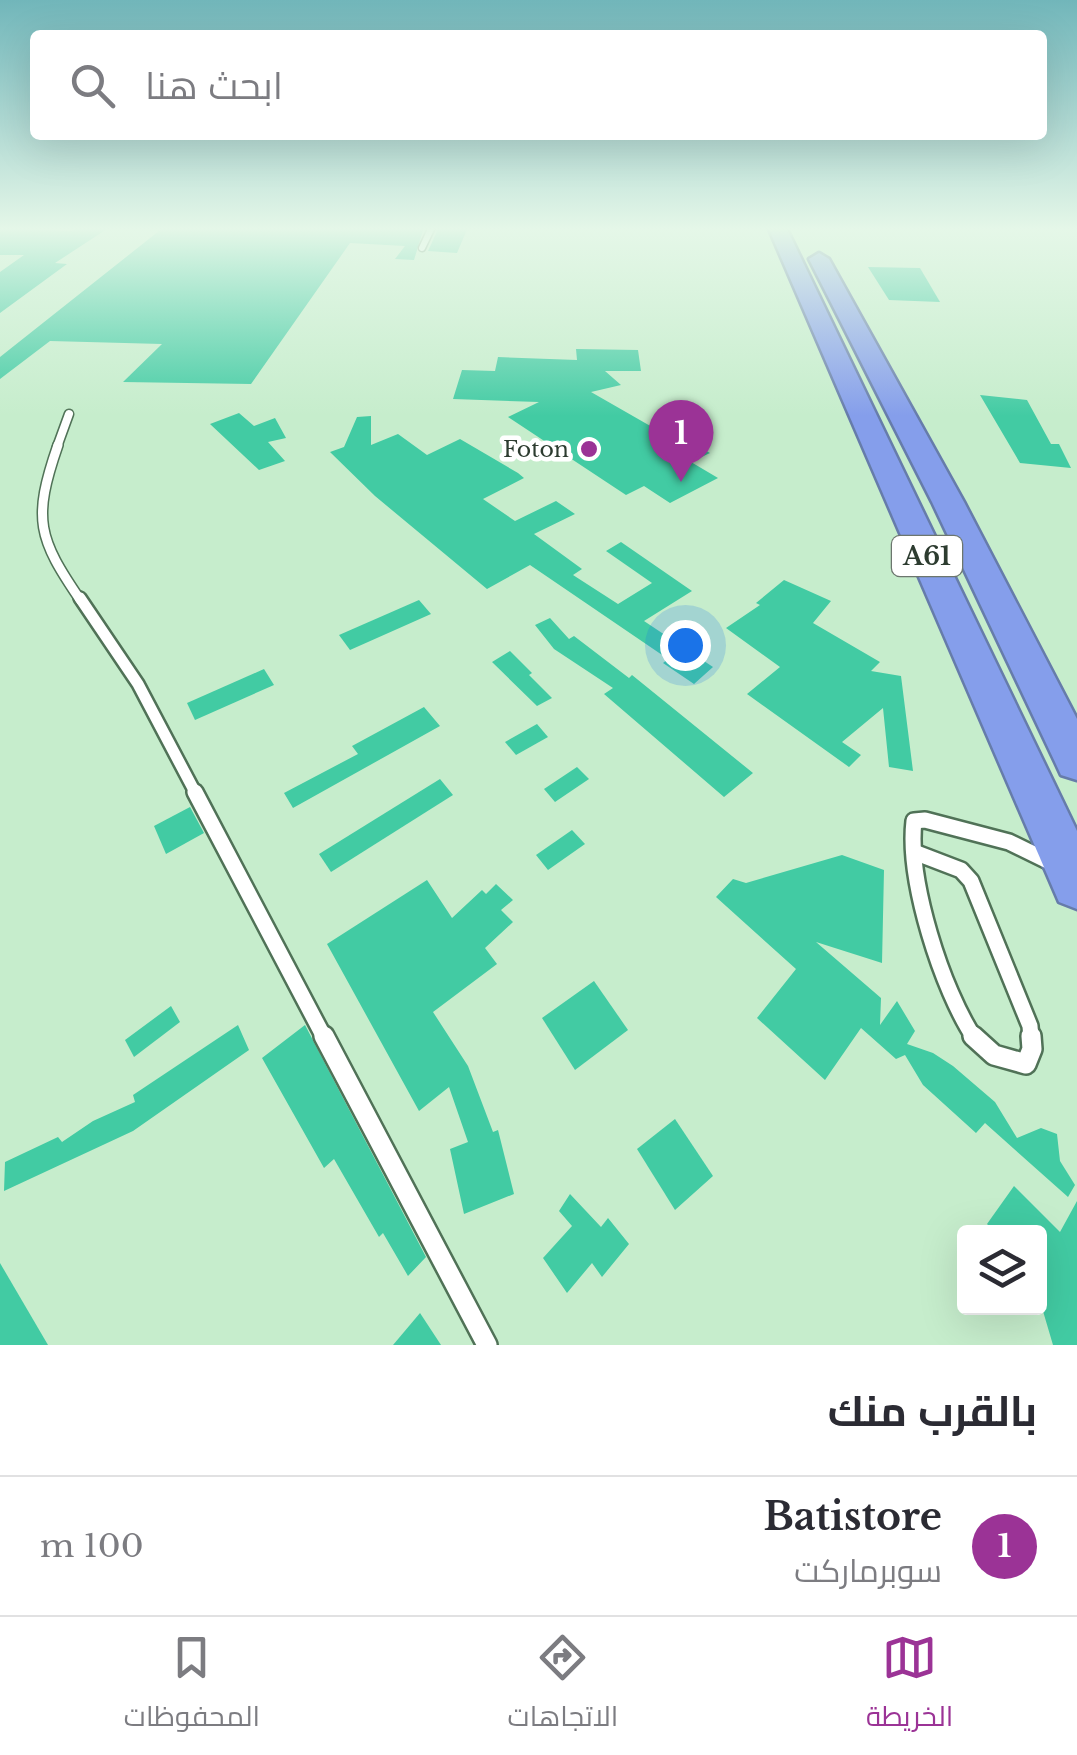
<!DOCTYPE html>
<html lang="ar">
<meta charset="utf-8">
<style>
:root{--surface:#fff;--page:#f2f2f3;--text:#2b2b33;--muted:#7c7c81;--line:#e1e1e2;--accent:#9b3396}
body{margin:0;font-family:"Libre Baskerville",Cairo,serif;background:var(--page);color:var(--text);direction:rtl}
.controls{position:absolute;right:30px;bottom:30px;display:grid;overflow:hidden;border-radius:10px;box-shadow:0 10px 40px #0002}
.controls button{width:90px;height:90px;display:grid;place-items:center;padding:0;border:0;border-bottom:2px solid var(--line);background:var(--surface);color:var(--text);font:50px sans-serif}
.you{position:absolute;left:685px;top:645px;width:35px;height:35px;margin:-25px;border:8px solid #fff;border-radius:50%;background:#1a73e8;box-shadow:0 0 0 15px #1a73e833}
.badge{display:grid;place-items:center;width:65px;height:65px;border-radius:50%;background:var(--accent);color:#fff;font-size:32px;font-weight:700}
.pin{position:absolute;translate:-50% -82px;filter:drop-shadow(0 2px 5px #0008)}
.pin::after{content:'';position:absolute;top:52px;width:35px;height:30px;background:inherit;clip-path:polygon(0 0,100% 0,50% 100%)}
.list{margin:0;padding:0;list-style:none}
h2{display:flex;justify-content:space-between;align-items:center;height:130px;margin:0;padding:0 40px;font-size:42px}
h2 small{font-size:32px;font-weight:400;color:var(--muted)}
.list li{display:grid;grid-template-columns:65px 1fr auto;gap:30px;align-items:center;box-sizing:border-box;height:140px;padding:0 40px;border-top:2px solid var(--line)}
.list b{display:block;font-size:38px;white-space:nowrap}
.list p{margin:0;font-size:32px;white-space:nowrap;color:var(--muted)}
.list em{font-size:32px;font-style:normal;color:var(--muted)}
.icon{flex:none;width:55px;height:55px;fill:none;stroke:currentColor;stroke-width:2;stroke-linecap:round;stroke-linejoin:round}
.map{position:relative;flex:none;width:1077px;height:1345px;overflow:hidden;direction:ltr}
.search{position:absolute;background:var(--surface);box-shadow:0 10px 40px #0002;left:30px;right:30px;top:30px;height:110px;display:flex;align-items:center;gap:25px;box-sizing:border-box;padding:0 35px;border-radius:10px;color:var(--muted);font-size:38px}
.sheet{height:270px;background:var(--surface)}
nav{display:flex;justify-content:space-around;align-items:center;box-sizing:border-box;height:140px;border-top:2px solid var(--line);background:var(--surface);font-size:28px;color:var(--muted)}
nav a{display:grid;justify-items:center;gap:5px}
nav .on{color:var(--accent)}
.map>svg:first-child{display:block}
.building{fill:#42cba3}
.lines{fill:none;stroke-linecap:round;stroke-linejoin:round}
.service-far5-casing{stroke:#507257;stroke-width:9}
.service-far4-casing{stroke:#507257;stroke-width:11}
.service-far3-casing{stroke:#507257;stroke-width:12}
.service-far2-casing{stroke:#507257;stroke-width:16}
.service-far1-casing{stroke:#507257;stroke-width:20}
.service-casing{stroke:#507257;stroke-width:24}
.motorway-casing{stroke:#667caa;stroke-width:5}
.service-far5{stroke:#fff;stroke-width:6}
.service-far4{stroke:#fff;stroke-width:8}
.service-far3{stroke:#fff;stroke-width:9}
.service-far2{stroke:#fff;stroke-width:11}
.service-far1{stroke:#fff;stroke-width:15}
.service{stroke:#fff;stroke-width:19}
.motorway{fill:#859eeb;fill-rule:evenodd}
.poi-dot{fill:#9b3396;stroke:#fff;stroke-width:4}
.labels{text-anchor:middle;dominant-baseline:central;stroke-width:9;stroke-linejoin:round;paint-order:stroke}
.far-poi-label{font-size:22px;fill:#2d3c30;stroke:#fff;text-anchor:end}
.shield{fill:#fff;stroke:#6c766e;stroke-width:2.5}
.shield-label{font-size:25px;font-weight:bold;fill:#2d3c30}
</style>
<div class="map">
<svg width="1077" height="1345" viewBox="0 0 1077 1345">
<rect width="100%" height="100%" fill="#c6edcc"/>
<g class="building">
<polygon points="78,227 110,227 55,263 67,264 0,313 0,272 24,255 0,255 0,228 72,231"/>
<polygon points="164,227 424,227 414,260 395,259 405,246 350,243 251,384 123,382 162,344 50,341 0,379 0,357"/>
<polygon points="439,227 468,227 457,253 428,251"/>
<polygon points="868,267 920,268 940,302 889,300"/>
<polygon points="576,349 638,350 641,371 605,371 621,385 591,392 673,439 680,436 710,453 691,462 718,478 670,503 644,486 626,495 508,417 539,402 453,399 462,370 495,371 498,357 577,360"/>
<polygon points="980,395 1027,400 1051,444 1059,444 1071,468 1020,463"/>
<polygon points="239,413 254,426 275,418 286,438 268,442 285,461 259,470 210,424"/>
<polygon points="371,416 371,445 398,434 427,455 460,439 518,473 524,478 483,499 515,521 556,501 575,514 534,534 582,569 573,575 618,604 652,583 606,551 621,542 692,591 644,621 713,667 694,684 663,663 668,659 530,565 487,589 375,496 330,452 344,447 357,417"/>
<polygon points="784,580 831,601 813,623 880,662 871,671 901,676 913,771 889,767 883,708 842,742 861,755 849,767 747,694 780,667 726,628 760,605 756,603"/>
<polygon points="419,600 431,614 350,650 339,635"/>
<polygon points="550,618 569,639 574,636 629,678 632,675 753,773 724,797 604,694 613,688 554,649 535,625"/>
<polygon points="510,651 532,673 529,675 552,698 537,706 492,662"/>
<polygon points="264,669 274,685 195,720 187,703"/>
<polygon points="424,707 440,726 293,808 284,793 358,754 352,746"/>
<polygon points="537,724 548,737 516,755 505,742"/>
<polygon points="577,767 589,779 555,802 544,789"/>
<polygon points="440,779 453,795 331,872 319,854"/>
<polygon points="190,807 204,833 166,854 154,826"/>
<polygon points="572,830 585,844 548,870 536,855"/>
<polygon points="842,855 884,870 882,963 816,942 881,998 880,1025 897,1001 915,1031 907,1044 933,1053 953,1066 995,1102 1017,1138 1041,1128 1057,1134 1060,1161 1075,1185 1068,1197 985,1123 976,1133 923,1085 905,1055 896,1059 861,1028 825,1080 757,1018 796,969 716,897 733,879 746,883"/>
<polygon points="427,880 452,918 482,890 486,894 496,884 513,900 501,910 513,922 485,948 497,964 433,1012 468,1066 493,1132 498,1130 514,1194 464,1214 450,1149 468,1142 449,1087 419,1111 327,944"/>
<polygon points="594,981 628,1030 575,1070 542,1018"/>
<polygon points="171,1006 180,1022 134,1057 125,1040"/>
<polygon points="238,1025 249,1050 133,1131 4,1191 5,1162 58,1137 62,1142 93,1121 135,1102 133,1095"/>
<polygon points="305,1025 426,1257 408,1276 383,1233 379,1237 334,1159 324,1168 262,1058"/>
<polygon points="675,1119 713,1176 675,1210 637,1149"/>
<polygon points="1014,1186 1060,1232 1077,1201 1077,1345 1053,1345 1040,1301 1040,1232 995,1232 987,1224"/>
<polygon points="570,1194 601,1227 608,1218 629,1244 602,1277 592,1263 567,1293 543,1258 572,1226 559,1211"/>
<polygon points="0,1263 48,1345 0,1345"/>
<polygon points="420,1313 441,1345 393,1345"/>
</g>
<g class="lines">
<defs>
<polyline id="service-far5" points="422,248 432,227"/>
<polyline id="service-far4" points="57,447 69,414"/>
<path id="service-far3" d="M58 445C32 520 38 538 81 601"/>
<polyline id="service-far2" points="80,598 138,684 196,794"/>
<g id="service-far1">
<polyline points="195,792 325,1039"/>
<polyline points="914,852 961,870 971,881 1030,1026 1031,1039"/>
<path d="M975 1039C942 990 907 880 914 821L925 820 1009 842 1052 863"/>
</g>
<g id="service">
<polyline points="324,1036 487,1345"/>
<polyline points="973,1036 994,1055 1026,1064 1032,1049 1031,1036"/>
</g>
<g id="motorway">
<polygon points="768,227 786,227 1077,831 1077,909 1059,902"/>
<polygon points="819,253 829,259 964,502 1077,719 1077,780 1061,775 1055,762 932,502 809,259"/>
</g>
</defs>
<use href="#service-far5" class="service-far5-casing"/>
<use href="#service-far4" class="service-far4-casing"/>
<use href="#service-far3" class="service-far3-casing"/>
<use href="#service-far2" class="service-far2-casing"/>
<use href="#service-far1" class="service-far1-casing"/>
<use href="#service" class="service-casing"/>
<use href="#motorway" class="motorway-casing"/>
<use href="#service-far5" class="service-far5"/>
<use href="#service-far4" class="service-far4"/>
<use href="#service-far3" class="service-far3"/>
<use href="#service-far2" class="service-far2"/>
<use href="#service-far1" class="service-far1"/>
<use href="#service" class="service"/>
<use href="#motorway" class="motorway"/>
</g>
<linearGradient id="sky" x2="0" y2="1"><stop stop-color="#71b6ba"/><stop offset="0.55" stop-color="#e5f7e8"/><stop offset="1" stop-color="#e5f7e8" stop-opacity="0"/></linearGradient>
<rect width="1077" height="416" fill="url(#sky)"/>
<circle class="poi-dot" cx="589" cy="449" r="10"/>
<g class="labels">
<g class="far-poi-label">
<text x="569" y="449">Foton</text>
</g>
<rect class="shield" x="892" y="536" width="70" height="40" rx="8"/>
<g class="shield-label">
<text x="927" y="556">A61</text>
</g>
</g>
</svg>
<div class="controls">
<button><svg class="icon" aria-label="layers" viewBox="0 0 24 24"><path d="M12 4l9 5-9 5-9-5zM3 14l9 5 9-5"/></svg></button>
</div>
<div class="you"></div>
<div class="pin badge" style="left:681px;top:482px">1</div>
<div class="search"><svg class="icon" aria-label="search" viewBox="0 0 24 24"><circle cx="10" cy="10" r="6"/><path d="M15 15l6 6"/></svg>ابحث هنا</div>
</div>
<section class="sheet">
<h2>بالقرب منك<small></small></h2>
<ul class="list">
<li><span class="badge">1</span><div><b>Batistore</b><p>سوبرماركت</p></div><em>100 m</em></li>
</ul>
</section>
<nav>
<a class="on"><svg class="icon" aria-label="map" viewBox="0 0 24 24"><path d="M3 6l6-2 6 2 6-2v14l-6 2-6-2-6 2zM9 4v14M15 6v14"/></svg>الخريطة</a>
<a><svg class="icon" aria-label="directions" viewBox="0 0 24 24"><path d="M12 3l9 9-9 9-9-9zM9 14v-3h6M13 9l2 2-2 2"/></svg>الاتجاهات</a>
<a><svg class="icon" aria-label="saved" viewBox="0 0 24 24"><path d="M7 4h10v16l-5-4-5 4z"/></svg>المحفوظات</a>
</nav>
